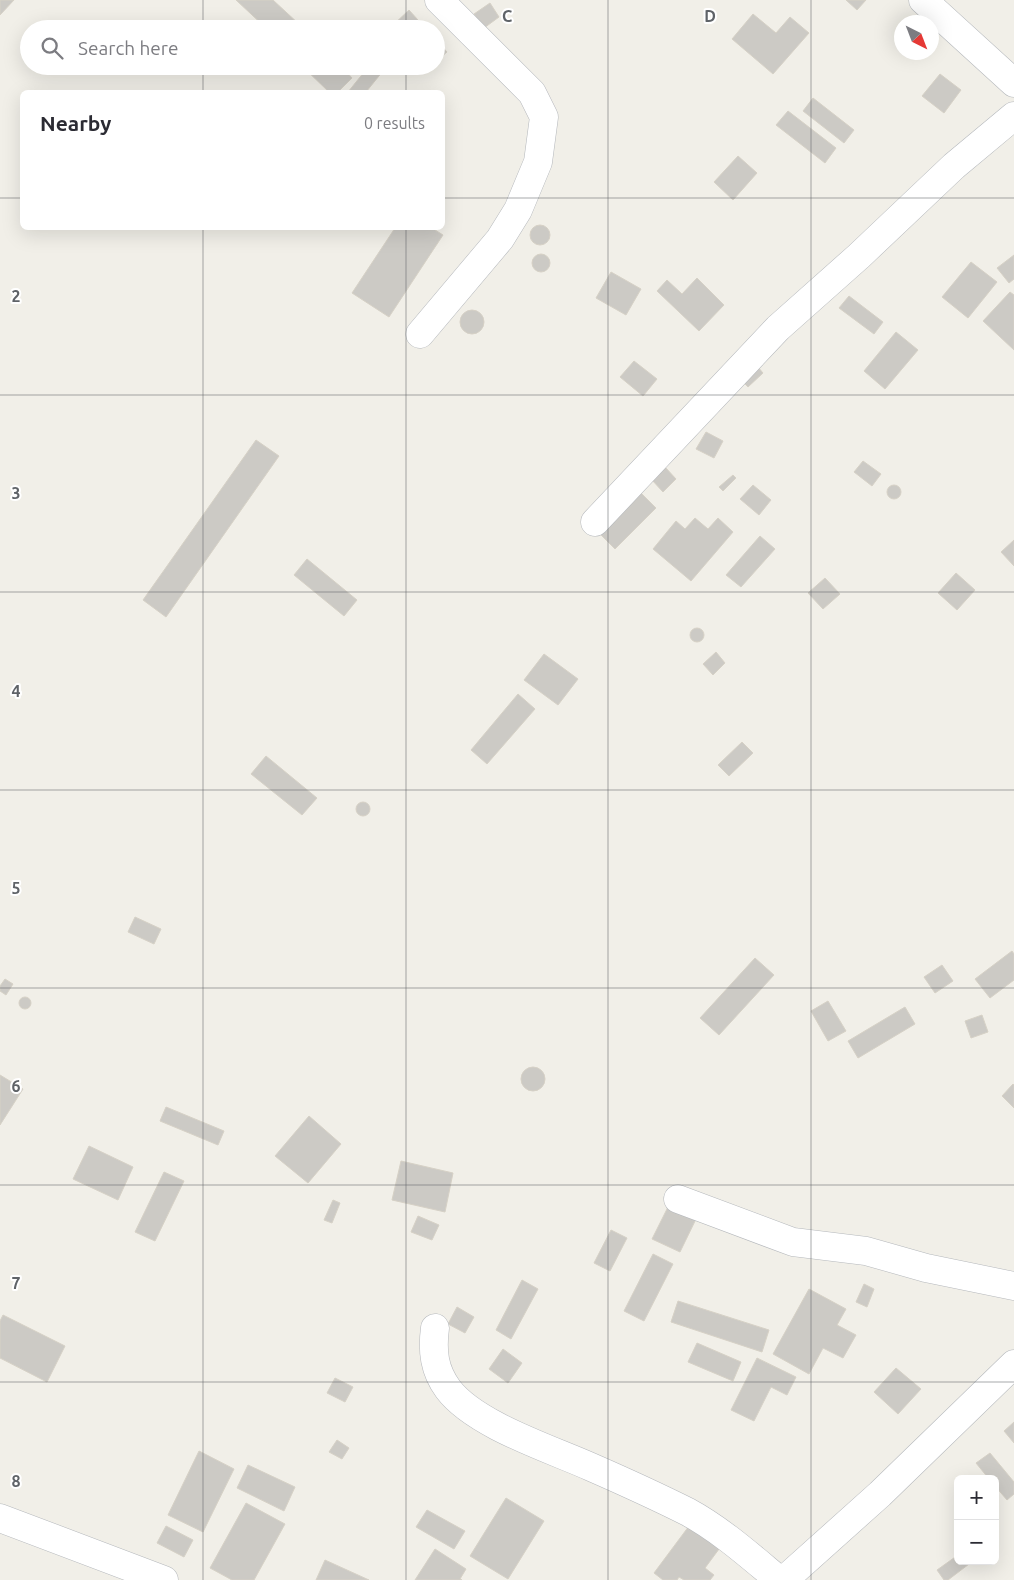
<!DOCTYPE html>
<meta charset="utf-8">
<style>
:root{--surface:#fff;--page:#f2f2f3;--text:#2b2b33;--muted:#7c7c81;--line:#e1e1e2}
body{margin:0;font-family:Ubuntu,sans-serif;background:var(--page);color:var(--text)}
.controls{position:absolute;right:15px;bottom:15px;display:grid;overflow:hidden;border-radius:8px;box-shadow:0 5px 20px #0002}
.controls button{width:45px;height:45px;display:grid;place-items:center;padding:0;border:0;border-bottom:1px solid var(--line);background:var(--surface);color:var(--text);font:25px sans-serif}
.compass{position:absolute;left:894px;top:15px;width:45px;height:45px;border-radius:50%;background:var(--surface);box-shadow:0 5px 20px #0002;rotate:138deg}
.list{margin:0;padding:0;list-style:none}
h2{display:flex;justify-content:space-between;align-items:center;height:65px;margin:0;padding:0 20px;font-size:21px}
h2 small{font-size:16px;font-weight:400;color:var(--muted)}
.icon{flex:none;width:28px;height:28px;fill:none;stroke:currentColor;stroke-width:2;stroke-linecap:round;stroke-linejoin:round}
.map{position:relative;flex:none;width:1014px;height:1580px;overflow:hidden}
.search{position:absolute;background:var(--surface);box-shadow:0 5px 20px #0002;left:20px;top:20px;width:425px;height:55px;display:flex;align-items:center;gap:12px;box-sizing:border-box;padding:0 18px;border-radius:28px;color:var(--muted);font-size:19px}
.panel{position:absolute;background:var(--surface);box-shadow:0 5px 20px #0002;left:20px;top:90px;width:425px;height:140px;border-radius:8px}
.map>svg:first-child{display:block}
.building{fill:#cccac5;stroke:#d6d1c6}
.lines{fill:none;stroke-linecap:round;stroke-linejoin:round}
.minor-casing{stroke:#b5b8bc;stroke-width:29}
.minor{stroke:#fff;stroke-width:28}
.grid{fill:none;stroke:#5f6368;stroke-width:1;stroke-opacity:0.55}
.grid-label{font-size:16px;text-anchor:middle;font-weight:bold;fill:#5f6368;stroke:#fff;stroke-width:4;stroke-linejoin:round;paint-order:stroke}
</style>
<div class="map">
<svg width="1014" height="1580" viewBox="0 0 1014 1580">
<rect width="100%" height="100%" fill="#f1efe8"/>
<g class="building">
<polygon points="0,0 14,0 0,15"/>
<polygon points="236,0 273,0 300,25 296,29 267,29"/>
<polygon points="846,0 866,0 857,10"/>
<polygon points="490,3 499,17 484,28 474,14"/>
<polygon points="409,10 426,29 393,29 391,27"/>
<polygon points="753,14 776,33 790,17 809,33 773,74 732,39"/>
<polygon points="436,40 447,52 436,61"/>
<polygon points="302,66 341,66 352,78 338,92 329,92"/>
<polygon points="369,66 387,66 366,92 348,92"/>
<polygon points="940,74 961,90 944,113 922,96"/>
<polygon points="813,98 854,130 844,143 803,111"/>
<polygon points="788,111 836,148 825,163 776,125"/>
<polygon points="738,156 757,173 733,200 714,182"/>
<circle cx="540" cy="235" r="10"/>
<polygon points="395,228 432,228 443,235 389,317 352,293"/>
<circle cx="541" cy="263" r="9"/>
<polygon points="1014,255 1014,279 1009,283 997,268"/>
<polygon points="971,262 997,282 968,318 942,297"/>
<polygon points="611,272 641,289 626,315 596,298"/>
<polygon points="697,278 724,305 699,331 657,291 667,280 682,294"/>
<polygon points="1010,292 1014,295 1014,350 983,321"/>
<polygon points="849,296 883,322 874,334 839,308"/>
<circle cx="472" cy="322" r="12"/>
<polygon points="896,332 918,350 885,389 864,371"/>
<polygon points="634,361 657,379 643,396 620,377"/>
<polygon points="757,366 763,373 748,387 741,380"/>
<polygon points="706,432 723,441 714,458 696,449"/>
<polygon points="256,440 279,456 166,617 143,600"/>
<polygon points="863,461 881,474 872,486 854,472"/>
<polygon points="665,467 676,479 663,492 652,480"/>
<polygon points="733,475 736,478 723,491 719,487"/>
<polygon points="753,485 771,500 759,515 740,499"/>
<circle cx="894" cy="492" r="7"/>
<polygon points="641,493 656,508 615,549 600,534"/>
<polygon points="695,518 708,529 718,518 733,532 691,581 653,549 676,521 685,529"/>
<polygon points="760,536 775,549 741,587 726,575"/>
<polygon points="1014,540 1014,566 1001,552"/>
<polygon points="307,559 357,600 344,616 294,575"/>
<polygon points="956,573 975,590 957,610 938,593"/>
<polygon points="825,578 840,594 823,609 808,593"/>
<circle cx="697" cy="635" r="7"/>
<polygon points="716,652 725,663 713,675 703,664"/>
<polygon points="544,654 578,679 558,705 524,680"/>
<polygon points="518,694 535,709 487,764 471,750"/>
<polygon points="742,742 753,753 729,776 718,765"/>
<polygon points="266,756 317,798 302,815 251,774"/>
<circle cx="363" cy="809" r="7"/>
<polygon points="135,917 161,929 154,944 128,932"/>
<polygon points="1012,951 1014,954 1014,980 990,998 975,979"/>
<polygon points="755,958 774,975 719,1035 700,1018"/>
<polygon points="942,965 953,981 935,993 924,977"/>
<polygon points="5,979 13,984 6,995 0,991 0,986"/>
<circle cx="25" cy="1003" r="6"/>
<polygon points="828,1001 846,1031 828,1041 811,1011"/>
<polygon points="905,1007 915,1024 858,1058 848,1041"/>
<polygon points="982,1015 988,1032 971,1038 965,1021"/>
<circle cx="533" cy="1079" r="12"/>
<polygon points="0,1075 23,1089 0,1125"/>
<polygon points="1013,1084 1014,1085 1014,1108 1002,1096"/>
<polygon points="166,1107 224,1131 218,1145 160,1121"/>
<polygon points="309,1116 341,1144 308,1183 275,1156"/>
<polygon points="89,1146 133,1167 118,1200 73,1179"/>
<polygon points="401,1161 453,1173 445,1212 392,1200"/>
<polygon points="164,1172 184,1181 155,1241 135,1232"/>
<polygon points="333,1200 340,1203 332,1223 324,1220"/>
<polygon points="670,1203 697,1217 680,1252 652,1239"/>
<polygon points="418,1216 439,1225 432,1240 411,1232"/>
<polygon points="611,1230 627,1238 610,1271 594,1263"/>
<polygon points="653,1254 673,1264 644,1321 624,1311"/>
<polygon points="522,1280 538,1289 511,1339 496,1330"/>
<polygon points="864,1284 874,1289 867,1307 856,1302"/>
<polygon points="809,1289 846,1309 837,1325 856,1335 843,1358 823,1348 809,1374 773,1354"/>
<polygon points="678,1301 769,1330 762,1352 671,1322"/>
<polygon points="457,1307 474,1317 465,1333 448,1324"/>
<polygon points="3,1315 65,1346 47,1382 0,1358 0,1321"/>
<polygon points="697,1343 741,1362 733,1381 688,1362"/>
<polygon points="503,1349 522,1363 508,1383 489,1369"/>
<polygon points="757,1358 796,1377 787,1395 771,1387 754,1421 731,1410"/>
<polygon points="896,1368 921,1389 898,1414 874,1392"/>
<polygon points="335,1378 353,1387 345,1402 327,1393"/>
<polygon points="1014,1422 1014,1443 1004,1431"/>
<polygon points="337,1440 349,1448 342,1459 329,1452"/>
<polygon points="199,1451 234,1469 203,1532 168,1515"/>
<polygon points="990,1453 1014,1482 1014,1494 1007,1500 995,1486 995,1479 989,1479 976,1463"/>
<polygon points="248,1465 295,1487 284,1511 237,1488"/>
<polygon points="506,1498 544,1521 508,1579 470,1556"/>
<polygon points="246,1503 285,1524 254,1580 232,1580 210,1568"/>
<polygon points="427,1510 465,1531 454,1549 416,1527"/>
<polygon points="692,1522 722,1545 705,1568 714,1575 710,1580 684,1580 679,1577 677,1580 663,1580 654,1573"/>
<polygon points="166,1526 193,1540 184,1557 157,1543"/>
<polygon points="435,1549 466,1569 460,1579 462,1580 415,1580"/>
<polygon points="958,1555 958,1561 973,1561 948,1580 944,1580 937,1570"/>
<polygon points="325,1560 369,1580 316,1580"/>
</g>
<g class="lines">
<defs>
<g id="minor">
<polyline points="923,0 1014,83"/>
<polyline points="420,334 500,239 518,210 538,162 544,117 532,93 439,0"/>
<polyline points="595,522 778,328 859,256 954,166 1014,116"/>
<polyline points="678,1199 793,1242 866,1251 926,1268 1014,1286"/>
<path d="M435 1328C432 1351 434 1370 448 1389 475 1425 551 1449 591 1467 623 1481 656 1496 688 1512 721 1530 750 1556 779 1580"/>
<polyline points="0,1518 164,1580"/>
<polyline points="784,1580 880,1494 1014,1364"/>
</g>
</defs>
<use href="#minor" class="minor-casing"/>
<use href="#minor" class="minor"/>
</g>
<path class="grid" d="M203 0V29M406 0V29M608 0V1580M811 0V1580M203 66V92M406 66V92M0 198H22M442 198H1014M203 228V1580M406 228V1580M0 395H1014M0 592H1014M0 790H1014M0 988H1014M0 1185H1014M0 1382H1014"/>
<g class="grid-label">
<text x="507" y="22">C</text>
<text x="710" y="22">D</text>
<text x="16" y="302">2</text>
<text x="16" y="499">3</text>
<text x="16" y="697">4</text>
<text x="16" y="894">5</text>
<text x="16" y="1092">6</text>
<text x="16" y="1289">7</text>
<text x="16" y="1487">8</text>
</g>
</svg>
<div class="controls">
<button>+</button>
<button>−</button>
</div>
<svg class="compass" viewBox="-18 -18 36 36"><path d="M0-13l5 13h-10z" fill="#e53935"/><path d="M0 13l5-13h-10z" fill="#7c7c81"/></svg>
<div class="search"><svg class="icon" aria-label="search" viewBox="0 0 24 24"><circle cx="10" cy="10" r="6"/><path d="M15 15l6 6"/></svg>Search here</div>
<section class="panel">
<h2>Nearby<small>0 results</small></h2>
<ul class="list">
</ul>
</section>
</div>
